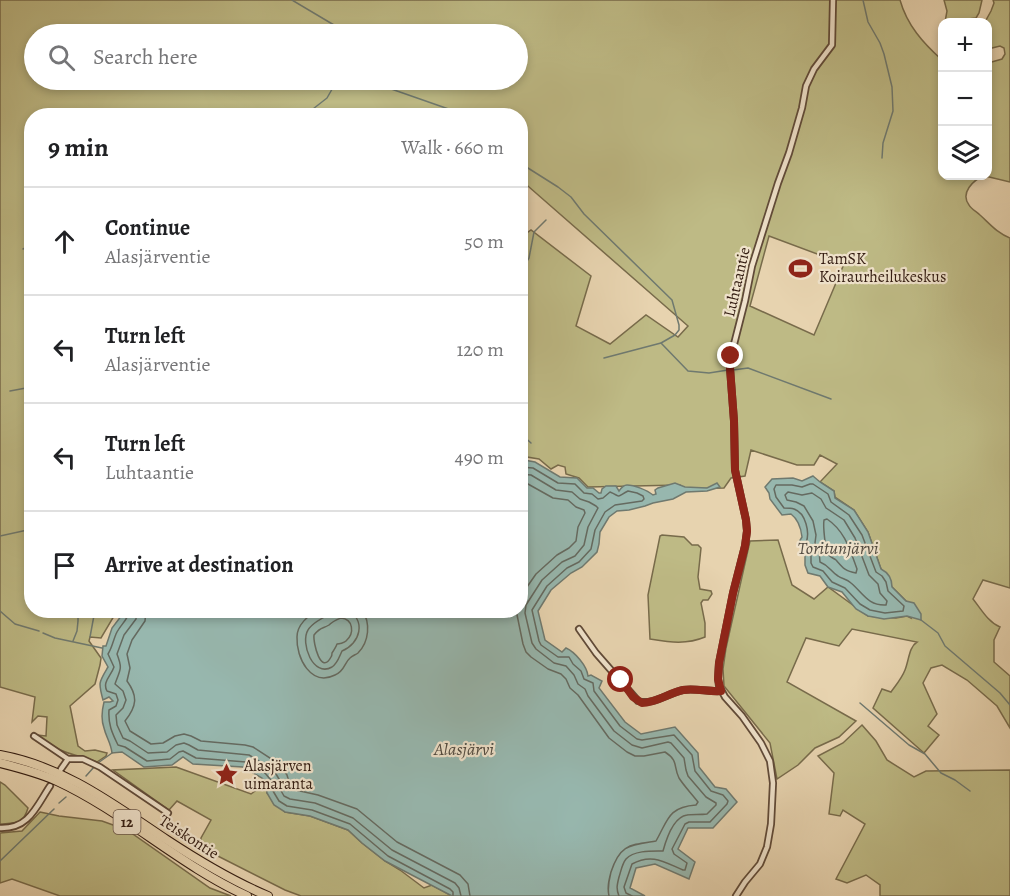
<!DOCTYPE html>
<meta charset="utf-8">
<style>
:root{--surface:#fff;--page:#f2f2f2;--text:#202124;--muted:#757577;--line:#e0e0e0}
body{margin:0;font-family:Alegreya,serif;background:var(--page);color:var(--text)}
.controls{position:absolute;right:18px;top:18px;display:grid;overflow:hidden;border-radius:12px;box-shadow:0 3px 9px #0003}
.controls button{width:54px;height:54px;display:grid;place-items:center;padding:0;border:0;border-bottom:2px solid var(--line);background:var(--surface);color:var(--text);font:30px sans-serif}
.stop{position:absolute;width:18px;height:18px;margin:-14px;border:4px solid #8f2418;border-radius:50%;background:#fff}
.stop.end{background:#8f2418;border-color:#fff;box-shadow:0 2px 6px #0008}
.list{margin:0;padding:0;list-style:none}
h2{display:flex;justify-content:space-between;align-items:center;height:78px;margin:0;padding:0 24px;font-size:26px}
h2 small{font-size:20px;font-weight:400;color:var(--muted)}
.list li{display:grid;grid-template-columns:39px 1fr auto;gap:18px;align-items:center;box-sizing:border-box;height:108px;padding:0 24px;border-top:2px solid var(--line)}
.list b{display:block;font-size:22px;white-space:nowrap}
.list p{margin:0;font-size:20px;white-space:nowrap;color:var(--muted)}
.list em{font-size:20px;font-style:normal;color:var(--muted)}
.icon{flex:none;width:33px;height:33px;fill:none;stroke:currentColor;stroke-width:2;stroke-linecap:round;stroke-linejoin:round}
.map{position:relative;flex:none;width:1010px;height:896px;overflow:hidden}
.search{position:absolute;background:var(--surface);box-shadow:0 3px 9px #0003;left:24px;top:24px;width:504px;height:66px;display:flex;align-items:center;gap:15px;box-sizing:border-box;padding:0 21px;border-radius:33px;color:var(--muted);font-size:22px}
.panel{position:absolute;background:var(--surface);box-shadow:0 3px 9px #0003;left:24px;top:108px;width:504px;height:510px;border-radius:24px}
.map>svg:first-child{display:block}
.green{fill:#beba85;stroke:#786b4b;stroke-width:1.5;fill-rule:evenodd}
.water{fill:#97b7ae;stroke:#6f796f;stroke-width:1.5}
.lines{fill:none;stroke-linecap:round;stroke-linejoin:round}
.shore{stroke:#656a60;stroke-width:1.5}
.stream{stroke:#6f796f;stroke-width:1.5}
.minor-casing{stroke:#604a38;stroke-width:8}
.trunk-casing{stroke:#331c11;stroke-width:10}
.minor{stroke:#efe2cb;stroke-width:4.5}
.trunk{stroke:#e7d3af;stroke-width:8}
.route{stroke:#8f2418;stroke-width:8}
.labels{text-anchor:middle;dominant-baseline:central;stroke-width:4.5;stroke-linejoin:round;paint-order:stroke}
.shield{fill:#efe2cb;stroke:#6b5749;stroke-width:1.5}
.shield-label{font-size:15px;font-weight:bold;fill:#331c11}
.poi-label{font-size:16px;fill:#331c11;stroke:#efe2cb;text-anchor:start}
.street-label{font-size:16px;fill:#331c11;stroke:#efe2cb}
.water-label{font-size:18px;font-style:italic;fill:#514a40;stroke:#efe2cb}
</style>
<div class="map">
<svg width="1010" height="896" viewBox="0 0 1010 896">
<rect width="100%" height="100%" fill="#e7d3af"/>
<filter id="stains"><feTurbulence type="fractalNoise" baseFrequency=".00333" numOctaves="4"/><feColorMatrix values="0 0 0 0 .2 0 0 0 0 .09 0 0 0 0 .02 0 0 0 .5 -.17"/></filter>
<radialGradient id="worn" r=".72"><stop offset=".6" stop-color="#630" stop-opacity="0"/><stop offset="1" stop-color="#630" stop-opacity=".3"/></radialGradient>
<g class="green">
<path d="M0 0H900C907 25 923 43 942 60V176H984C973 180 960 193 969 205 971 209 977 212 980 215 990 224 997 233 1010 238V588L983 580 973 599C981 609 988 622 1000 627L994 640V662L1010 676V728L997 706 967 680 942 665 931 668 923 683 937 714 928 726 939 735 924 753 873 708 882 689 891 692C896 685 902 678 905 670 909 660 909 647 917 642L852 629 839 646 806 638 787 682 856 721 839 737 815 748 798 765 777 779 770 743 724 686 723 669 726 648 750 541 778 540 792 585 814 599 828 587 868 616 896 618 907 616 911 618 906 601 892 587 881 569 868 532 854 510 835 497 834 491 820 482 837 464 820 455 814 465H797L751 450 745 476 731 478 724 488 683 489 680 485 588 487 579 478 566 474 565 467 558 465 551 469 539 459 521 456 520 238 531 230 591 276 576 326 610 344 646 315 678 337 688 326 521 180 520 116H32V610L117 611 101 638 90 637 89 641 101 658 100 665 95 684 70 706 78 746 85 751 95 750 107 753 106 756 97 762C86 757 74 756 63 751 54 748 46 741 37 735L46 736 47 717 38 716 32 722 35 697 0 687ZM34 34H518V80H353L354 81 352 84 343 82 344 80H34ZM769 236 844 264 814 335 750 306Z"/>
<polygon points="944,0 982,0 979,13 976,18 961,20 958,22 945,22 947,11"/>
<polygon points="993,0 1010,0 1010,182 985,176 988,176 988,63 1002,59 1005,54 1004,48 1000,46 988,49 988,22 985,22 991,11 994,3"/>
<path d="M662 535 684 537 692 545H698L701 548 698 577 700 589 711 591 712 594 708 600H703L701 603 705 623V637C686 645 669 642 650 639L648 595 660 536Z"/>
<polygon points="862,725 876,741 887,760 914,777 926,771 1010,770 1010,896 880,896 880,885 866,875 847,883 836,879 865,824 843,810 840,816 829,814 834,773 818,756 843,743"/>
<polygon points="176,767 251,794 266,783 267,793 285,812 310,816 348,830 362,843 385,861 400,870 424,888 432,885 452,896 301,896 285,890 200,847 201,838 211,820 177,801 169,810 113,770"/>
<path d="M0 782 5 785 28 808C23 825 16 823 0 824Z"/>
<polygon points="40,812 59,816 102,821 127,830 210,888 231,896 60,896 12,879 0,883 0,833 22,831"/>
</g>
<g class="water">
<path d="M524 460 535 462 560 477 577 478 587 488H593L599 493H601L602 489 606 486H616L619 491C621 488 623 485 627 485 634 485 647 490 653 495L656 494 655 490 658 488 675 483 685 487 707 488 717 483 720 487 707 491 686 492 673 499 653 503 645 506 629 510 617 511 609 517 600 532 599 544 597 552 582 567 571 573 551 590 538 611 545 640 562 652 566 648C575 652 587 666 588 676L591 675 602 681 599 688 625 722 641 734 675 727 698 753 699 767 715 787 726 789 737 802 713 828H688L678 849 695 862 689 879 655 864 636 868 630 888 645 896H452L385 861 362 843 348 830 310 816 285 812 274 805 267 793 266 783 262 778 243 767 193 764 183 757 172 765 144 767 122 752 112 753C111 743 106 737 104 728 101 720 102 710 104 702H110L113 701 109 697 103 700C98 682 99 682 108 667L102 656 103 646H106L112 628 125 611 520 610V461Z"/>
<path d="M813 476 820 482 834 491 835 498 854 510 868 532 881 569C889 573 892 579 892 587L906 601 914 603 921 614V620L907 616 884 619 868 616 856 609 842 592 828 587 820 576 808 573 805 565V554L799 542 802 537C801 528 799 520 791 514L782 515 770 499 769 493 765 487 772 479 793 478 802 481Z"/>
</g>
<g class="lines">
<g class="shore">
<path d="M520 467 533 468 558 483 575 484 584 493 592 494 598 499 603 498 610 492C622 497 615 498 628 491L637 493 643 496 644 499 642 501 615 505 605 512 595 530 591 549 579 562 567 568 547 586 532 610 539 641 541 645 558 657H569L573 664 581 671 584 679 593 683 594 691 620 726 637 739 642 740 674 735 692 755 695 771 711 791 723 795 728 801 727 804 710 822H689L685 824 672 849 674 854 687 863 685 870H683C664 862 652 853 632 864L624 887 626 893 632 896"/>
<path d="M520 474 531 475 556 490 572 492 580 499 589 502 596 506 598 508 588 527 584 545 575 556 562 562 542 580 526 605 525 613 532 643 536 649 554 663 566 666 574 675 578 684 585 689 588 696 614 731 632 745 642 748 668 742 671 743 684 758 686 770 688 776 706 797 716 803V805L707 814C700 815 693 814 687 815 673 817 666 840 663 851 653 851 634 850 626 859 622 864 621 871 619 877 617 885 616 889 619 896"/>
<polyline points="520,483 528,484 553,498 568,500 576,507 584,510 585,513 578,527 576,541 569,548 557,555 536,574 520,597"/>
<path d="M810 484H813L828 494 831 502 849 515 862 535 876 572 882 576 886 582 888 591 904 606 903 611 885 613 870 610 860 604 845 588 832 582 823 571 813 567 811 563V553L806 543C810 533 806 513 794 509 791 508 787 508 784 508L776 497 774 489 776 485H792L802 487Z"/>
<path d="M788 492 802 495 812 493 821 499 826 508 844 520 855 538 869 575 878 584 880 593 887 601 886 605C868 606 863 593 851 583 847 579 842 579 838 576 830 571 830 566 820 562L819 551 815 543 816 535 813 521 804 506 796 502 787 500 785 495Z"/>
<path d="M824 520 827 519C845 531 850 550 857 569L856 573C845 571 843 568 836 560 833 558 830 557 828 554 825 548 823 526 824 520Z"/>
<path d="M130 610C128 620 120 625 116 634 113 641 112 648 108 654L114 667C111 676 102 682 107 691L116 694 118 700 116 706 109 710C108 724 112 733 118 745L125 747 147 761 170 759 179 752 183 751 196 758 246 762 265 773 270 779 272 782 273 791 279 801 287 806 312 810 350 824 388 856 450 889 453 892V896"/>
<path d="M137 610 136 619 124 635 117 654C123 670 120 669 115 684L123 691 126 700 123 708 116 715 117 725 123 738 130 741 148 753 167 752 176 745 184 743 189 745 198 750 249 755 269 767 276 774 279 779 280 789 284 796 290 799 315 803 353 818 392 850 455 883 459 888 461 896"/>
<path d="M146 610 145 621 132 640 127 654 130 668 127 681C138 696 137 706 125 721L130 731 151 744 163 743 175 736 184 734 191 736 201 741 245 745 253 747 279 764 287 775 291 789 318 795 357 809 397 842 460 875 468 884 470 896"/>
<path d="M319 610C308 615 297 625 297 637 296 658 311 687 335 675 345 671 344 663 350 658 352 656 355 655 358 653 369 642 371 623 362 610"/>
<path d="M339 610C330 614 313 621 308 630 300 643 313 678 332 667 338 663 339 657 342 651 360 644 367 620 347 610"/>
<path d="M516 610 523 644 526 652 531 657 548 669 561 674 566 679 570 688 578 695 609 738 627 752 635 756H644L665 752C679 761 673 766 679 778 684 786 692 794 698 802L696 805C668 807 668 820 656 841 630 845 620 844 611 872 609 880 607 887 609 896"/>
<path d="M341 618C353 619 355 633 346 641 344 643 339 644 337 644 336 647 334 650 332 653 332 654 332 656 331 657 321 676 313 643 314 635 321 626 323 629 329 625 333 621 336 620 341 618Z"/>
</g>
<g class="stream">
<polyline points="292,0 334,25 334,34"/>
<polyline points="863,0 868,22 880,43 884,54 892,87 893,111 883,143 882,158"/>
<polyline points="377,84 460,113 463,116"/>
<polyline points="304,116 327,98 335,84 339,83"/>
<polyline points="520,163 558,187 571,197 584,214 672,300 679,325 679,330 675,335 661,343 604,358"/>
<polyline points="23,249 29,246"/>
<polyline points="520,272 529,258 534,232 546,220"/>
<polyline points="661,343 688,371 709,373 728,370"/>
<polyline points="733,370 748,368 831,399"/>
<polyline points="10,391 26,388"/>
<polyline points="520,433 531,443"/>
<polyline points="0,536 32,529"/>
<polyline points="0,611 15,624 39,631"/>
<polyline points="921,620 938,633 945,646 1000,693 1010,705"/>
<polyline points="43,633 55,638 102,648"/>
<polyline points="90,637 95,610"/>
<polyline points="73,641 77,631 78,621 78,610"/>
<polyline points="860,703 909,745 925,754 941,773 955,780 970,791"/>
<polyline points="98,763 112,753"/>
<polyline points="86,776 94,767"/>
<polyline points="59,803 66,797"/>
<polyline points="0,861 54,809"/>
</g>
<defs>
<g id="minor">
<path d="M579 629 596 653 638 701C651 706 669 693 683 690 696 688 708 692 721 691"/>
<polyline points="34,736 68,759"/>
<polyline points="61,769 68,759 83,759 100,767 168,813"/>
<path d="M0 828C29 829 36 807 50 786"/>
<polyline points="736,896 745,882 760,864 767,847 771,824 773,783 770,761 761,743 742,716 725,697 719,686 718,679 719,663 733,593 745,546 747,531 746,520 735,470 734,421 730,368 731,356 745,301 752,266 778,183 789,153 802,108 806,86 814,69 832,45 833,0"/>
</g>
<g id="trunk">
<path d="M0 755C65 767 113 804 167 840 199 861 232 881 268 896"/>
<path d="M0 763C20 768 39 773 57 781 124 812 179 865 247 896"/>
</g>
</defs>
<use href="#minor" class="minor-casing"/>
<use href="#trunk" class="trunk-casing"/>
<use href="#minor" class="minor"/>
<use href="#trunk" class="trunk"/>
</g>
<g class="lines">
<path class="route" d="M621 680 633 697 642 703C656 703 669 693 683 690 696 688 708 692 721 691L718 679 719 663 733 593 745 546 747 531 746 520 735 470 734 421 730 368 731 356"/>
</g>
<defs>
<symbol id="stadium-bare" viewBox="-9 -9 18 18"><path d="M0-5a6.5 5 0 1 0 0 10a6.5 5 0 1 0 0-10ZM-3.5-1.8h7v3.6h-7Z" fill="#8f2418" stroke="#efe2cb" stroke-width="2.5" paint-order="stroke"/></symbol>
<symbol id="sight-bare" viewBox="-9 -9 18 18"><path d="M0-6L1.8-2.2L6-1.7L2.9 1.2L3.7 5.4L0 3.3L-3.7 5.4L-2.9 1.2L-6-1.7L-1.8-2.2Z" fill="#8f2418" stroke="#efe2cb" stroke-width="2.5" paint-order="stroke"/></symbol>
</defs>
<g fill-rule="evenodd">
<use href="#stadium-bare" x="784" y="252" width="33" height="33"/>
<use href="#sight-bare" x="210" y="758" width="33" height="33"/>
</g>
<g class="labels">
<rect class="shield" x="113.5" y="810" width="27" height="24" rx="4.5"/>
<g class="shield-label">
<text x="127" y="822">12</text>
</g>
<g class="poi-label">
<text x="819" y="259">TamSK<tspan x="819" dy="18">Koiraurheilukeskus</tspan></text>
<text x="244" y="766">Alasjärven<tspan x="244" dy="18">uimaranta</tspan></text>
</g>
<g class="street-label">
<text transform="translate(737 282) rotate(-77)">Luhtaantie</text>
<text transform="translate(189 837) rotate(33)">Teiskontie</text>
</g>
<g class="water-label">
<text x="838" y="548">Toritunjärvi</text>
<text x="464" y="749">Alasjärvi</text>
</g>
</g>
<rect width="100%" height="100%" filter="url(#stains)"/>
<rect width="100%" height="100%" fill="url(#worn)"/>
</svg>
<div class="controls">
<button>+</button>
<button>−</button>
<button><svg class="icon" aria-label="layers" viewBox="0 0 24 24"><path d="M12 4l9 5-9 5-9-5zM3 14l9 5 9-5"/></svg></button>
</div>
<div class="stop" style="left:621px;top:680px"></div>
<div class="stop end" style="left:731px;top:356px"></div>
<div class="search"><svg class="icon" aria-label="search" viewBox="0 0 24 24"><circle cx="10" cy="10" r="6"/><path d="M15 15l6 6"/></svg>Search here</div>
<section class="panel">
<h2>9 min<small>Walk · 660 m</small></h2>
<ul class="list">
<li><svg class="icon" aria-label="ahead" viewBox="0 0 24 24"><path d="M12 20V5M6 11l6-6 6 6"/></svg><div><b>Continue</b><p>Alasjärventie</p></div><em>50 m</em></li>
<li><svg class="icon" aria-label="left" viewBox="0 0 24 24"><path d="M17 20v-9H6M10 6l-5 5 5 5"/></svg><div><b>Turn left</b><p>Alasjärventie</p></div><em>120 m</em></li>
<li><svg class="icon" aria-label="left" viewBox="0 0 24 24"><path d="M17 20v-9H6M10 6l-5 5 5 5"/></svg><div><b>Turn left</b><p>Luhtaantie</p></div><em>490 m</em></li>
<li><svg class="icon" aria-label="arrive" viewBox="0 0 24 24"><path d="M6 21V4h12l-3 4 3 4H6"/></svg><div><b>Arrive at destination</b></div></li>
</ul>
</section>
</div>
